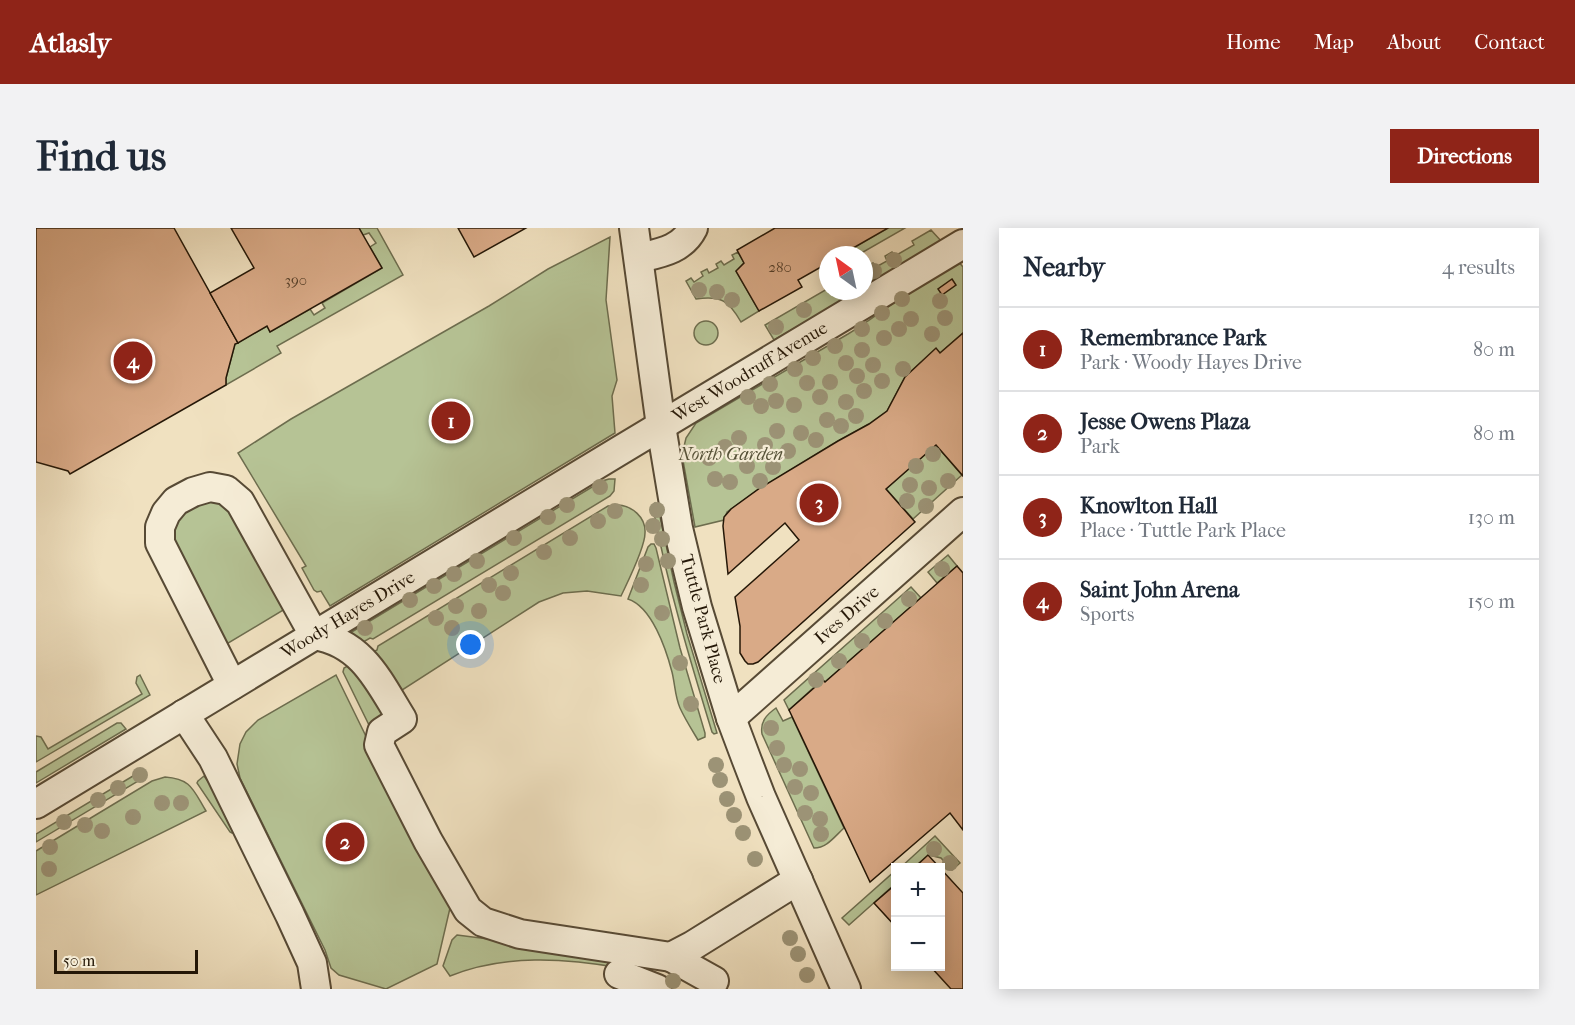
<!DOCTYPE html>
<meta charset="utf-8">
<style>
:root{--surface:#fff;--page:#f2f2f3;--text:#1f2937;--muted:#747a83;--line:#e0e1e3;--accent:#8f2418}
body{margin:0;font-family:"IM FELL French Canon",serif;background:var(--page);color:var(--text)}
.controls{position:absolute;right:18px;bottom:18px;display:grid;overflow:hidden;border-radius:0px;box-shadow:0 3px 15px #0003}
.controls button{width:54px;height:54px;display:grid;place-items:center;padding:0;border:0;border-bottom:2px solid var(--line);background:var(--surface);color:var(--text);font:30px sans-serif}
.compass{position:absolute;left:783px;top:18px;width:54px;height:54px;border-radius:50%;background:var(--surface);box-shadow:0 3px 15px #0003;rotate:327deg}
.scale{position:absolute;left:18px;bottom:15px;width:144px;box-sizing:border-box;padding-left:6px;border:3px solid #241707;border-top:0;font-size:16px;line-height:21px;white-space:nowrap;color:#241707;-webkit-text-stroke:4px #f5ecd6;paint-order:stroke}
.you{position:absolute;left:435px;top:417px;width:21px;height:21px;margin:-15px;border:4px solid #fff;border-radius:50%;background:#1a73e8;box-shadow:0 0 0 9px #1a73e833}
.badge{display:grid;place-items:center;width:39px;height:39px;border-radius:50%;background:var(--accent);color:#fff;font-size:20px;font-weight:700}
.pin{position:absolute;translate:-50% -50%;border:3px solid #fff;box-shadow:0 2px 6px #0006}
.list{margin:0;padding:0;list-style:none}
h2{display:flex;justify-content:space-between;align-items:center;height:78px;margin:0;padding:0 24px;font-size:26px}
h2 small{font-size:20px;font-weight:400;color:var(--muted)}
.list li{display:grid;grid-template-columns:39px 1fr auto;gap:18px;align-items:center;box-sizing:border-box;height:84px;padding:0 24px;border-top:2px solid var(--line)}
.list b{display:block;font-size:22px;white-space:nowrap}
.list p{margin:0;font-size:20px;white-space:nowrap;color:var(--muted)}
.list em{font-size:20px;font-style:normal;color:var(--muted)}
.map{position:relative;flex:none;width:927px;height:761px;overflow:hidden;border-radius:0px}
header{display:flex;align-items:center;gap:36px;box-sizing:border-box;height:84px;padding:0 30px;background:var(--accent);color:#fff}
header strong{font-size:28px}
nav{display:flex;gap:33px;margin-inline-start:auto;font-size:21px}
.intro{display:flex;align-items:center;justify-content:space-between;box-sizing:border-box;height:144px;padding:0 36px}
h1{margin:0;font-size:42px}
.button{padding:15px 27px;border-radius:0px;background:var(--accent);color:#fff;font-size:21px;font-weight:700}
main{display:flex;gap:36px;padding:0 36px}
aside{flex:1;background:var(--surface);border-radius:0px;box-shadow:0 3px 15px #0003}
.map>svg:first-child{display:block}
.green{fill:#b6c395;stroke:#6d6d4e;stroke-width:1.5}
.building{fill:#d9aa87;stroke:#241707;stroke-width:1.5}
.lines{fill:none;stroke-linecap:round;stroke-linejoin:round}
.minor-casing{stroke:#574a35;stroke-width:32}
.minor{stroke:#f5ecd6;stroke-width:28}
.tree{fill:#9c9376}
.labels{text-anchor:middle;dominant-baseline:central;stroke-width:4.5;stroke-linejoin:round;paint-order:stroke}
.number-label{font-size:15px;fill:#513c27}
.street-label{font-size:18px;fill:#241707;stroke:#f5ecd6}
.park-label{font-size:18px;font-style:italic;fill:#575339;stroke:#f5ecd6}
</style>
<header>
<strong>Atlasly</strong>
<nav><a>Home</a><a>Map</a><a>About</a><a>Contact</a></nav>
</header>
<div class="intro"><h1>Find us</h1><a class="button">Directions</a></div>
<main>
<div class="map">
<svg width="927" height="761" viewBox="0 0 927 761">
<rect width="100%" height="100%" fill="#f0e1c0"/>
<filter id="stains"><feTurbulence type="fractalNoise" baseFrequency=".00333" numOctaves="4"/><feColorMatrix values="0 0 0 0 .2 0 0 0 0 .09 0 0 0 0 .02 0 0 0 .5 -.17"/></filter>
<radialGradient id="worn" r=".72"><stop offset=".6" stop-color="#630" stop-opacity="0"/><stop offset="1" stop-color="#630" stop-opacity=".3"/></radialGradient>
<g class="green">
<polygon points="323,0 341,0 367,47 241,118 245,125 190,157 190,150 199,116 231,98 234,104 274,81 278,87 289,80 286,75 346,40 334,19 340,15 333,5 327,7"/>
<polygon points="852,0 869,0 822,27 805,27"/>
<polygon points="895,2 907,15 828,60 828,45 832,43 829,39 837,35 840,39 851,33 849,28 856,24 859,28 878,17 876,13"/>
<polygon points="574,9 570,72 581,152 576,168 579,205 294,378 285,363 281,364 278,362 266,340 270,338 202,225 255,191 453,78 512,41"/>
<path d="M702 24 708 35 700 43 723 83 705 94C693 73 685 67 660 71L650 53 655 50 658 54 667 48 665 44 671 41 673 45 682 40 680 36 685 33 688 37 698 31 696 27Z"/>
<path d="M921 32 927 39V105L904 125 900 121 869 149 851 183 833 196 802 213 725 260 691 284 688 292 659 299 646 227 650 210 660 195 812 106C849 83 883 54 921 32Z"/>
<polygon points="791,61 793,65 796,63 823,63 738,112 729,97"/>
<circle cx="670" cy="105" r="12"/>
<polygon points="900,217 926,247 877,291 850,261"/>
<polygon points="573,251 579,251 578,263 574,268 337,411 334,410 322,417 309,408 566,253"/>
<polygon points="170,273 187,276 194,282 249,381 189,417 135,305 143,288"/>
<path d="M619 275 623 284 638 354 651 406 681 505 678 506 676 504C654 432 632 359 618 285L617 284V277Z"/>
<path d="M582 277C596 278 610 289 609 305 609 320 592 353 585 368L551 363 527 365 503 374 366 462 373 475 368 478 332 427 341 422 342 418 572 278Z"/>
<path d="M615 316H618L620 320 644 420 669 505V509L662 512C656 502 649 491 644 480 639 469 639 456 636 444 630 421 616 379 592 371L612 319Z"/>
<polygon points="912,327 921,338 901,355 892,344"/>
<polygon points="875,359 885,370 789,454 786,452 753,482 748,472"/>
<polygon points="321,433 355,482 334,499 307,444 308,440"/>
<polygon points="104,447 114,467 0,534 0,508 5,509 12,521 106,466 100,455 101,449"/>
<polygon points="300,447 414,680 401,736 350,761 303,747 295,740 289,722 204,550 201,536 204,516 210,504 222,492"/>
<path d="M740 480 747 493 756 489 808 600C799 608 791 620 778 620L777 618 726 506C724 494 730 487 740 480Z"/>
<polygon points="81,495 85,495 90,501 0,555 0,544"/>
<polygon points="107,542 109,549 0,614 0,606"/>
<polygon points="168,548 176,559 198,603 196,605 194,604 161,555 162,553"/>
<path d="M129 549C156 551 157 562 170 583L0 667V623L116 553Z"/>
<polygon points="899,608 924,635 916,642 905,630 893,627 878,639 864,640"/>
<polygon points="859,643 859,656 813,697 806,690"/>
<path d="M421 707 577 727 585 740C529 730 468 726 414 748L407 738 416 712Z"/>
</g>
<g class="building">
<polygon points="0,0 138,0 202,115 199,116 190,150 190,157 34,246 32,243 0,234"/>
<polygon points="195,0 323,0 346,40 234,104 231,98 202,115 174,65 218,40"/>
<polygon points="422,0 490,0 438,29"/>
<polygon points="739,0 852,0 805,27 792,27 792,35 762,52 766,59 723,83 700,43 708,35 701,22"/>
<polygon points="916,51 920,57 906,67 902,61"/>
<polygon points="927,105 927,248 900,217 850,261 879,294 722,434 717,436 712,436 709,433 704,425 704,398 699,369 763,312 749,295 692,346 687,298 688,289 695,281 724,260 802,213 833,196 851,183 869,149 900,120 904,125"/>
<polygon points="921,338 927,345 927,602 914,585 834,654 753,482 787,452 789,454"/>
<polygon points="892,627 904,640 878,640"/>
<polygon points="904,640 927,665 927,761 915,761 894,738 904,738"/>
<polygon points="860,656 860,699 838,675"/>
</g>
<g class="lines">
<defs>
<g id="minor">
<polyline points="598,0 625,198 642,300 661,379 695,490 710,530 725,569 810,761"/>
<path d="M603 30C624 25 646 22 657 0"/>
<path d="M278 407C327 415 343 454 366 491L346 504 343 517 392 613 432 682 447 694 484 706 635 729 656 718 762 652"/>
<polyline points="196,457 124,315 124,299 130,285 140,273 157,264 174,259 190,262 204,274 278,407"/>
<polyline points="148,486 177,530 254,687 276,735 280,761"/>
<polyline points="695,490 927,284"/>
<polyline points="0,576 583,223 927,16"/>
<polyline points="635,729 678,753"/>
<polyline points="583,746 621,761"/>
</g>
</defs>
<use href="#minor" class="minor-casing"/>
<use href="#minor" class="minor"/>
</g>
<g class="tree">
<circle cx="858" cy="32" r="8"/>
<circle cx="838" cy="43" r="8"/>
<circle cx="663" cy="62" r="8"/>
<circle cx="681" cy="64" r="8"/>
<circle cx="866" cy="71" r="8"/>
<circle cx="696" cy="72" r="8"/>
<circle cx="904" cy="73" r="8"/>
<circle cx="768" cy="82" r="8"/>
<circle cx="846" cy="85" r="8"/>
<circle cx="909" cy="90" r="8"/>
<circle cx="875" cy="91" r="8"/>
<circle cx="740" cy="99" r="8"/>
<circle cx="826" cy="101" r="8"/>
<circle cx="863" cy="101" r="8"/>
<circle cx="896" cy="106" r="8"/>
<circle cx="848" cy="110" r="8"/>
<circle cx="799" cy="118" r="8"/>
<circle cx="826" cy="122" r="8"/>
<circle cx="777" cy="130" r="8"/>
<circle cx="810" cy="135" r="8"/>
<circle cx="837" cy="137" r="8"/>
<circle cx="759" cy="141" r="8"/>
<circle cx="867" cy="141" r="8"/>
<circle cx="821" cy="148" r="8"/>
<circle cx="846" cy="153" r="8"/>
<circle cx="794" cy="154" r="8"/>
<circle cx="771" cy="155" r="8"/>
<circle cx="734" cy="156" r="8"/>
<circle cx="828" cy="163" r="8"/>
<circle cx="712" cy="169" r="8"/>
<circle cx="784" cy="169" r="8"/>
<circle cx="740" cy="173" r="8"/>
<circle cx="810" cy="174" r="8"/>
<circle cx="758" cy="177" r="8"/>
<circle cx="725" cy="178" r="8"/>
<circle cx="820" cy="188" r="8"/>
<circle cx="791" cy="192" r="8"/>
<circle cx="805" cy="198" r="8"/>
<circle cx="741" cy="203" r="8"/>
<circle cx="765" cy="205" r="8"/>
<circle cx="703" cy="210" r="8"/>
<circle cx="780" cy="212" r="8"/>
<circle cx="729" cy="217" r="8"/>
<circle cx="689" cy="219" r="8"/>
<circle cx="752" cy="223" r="8"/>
<circle cx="897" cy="226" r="8"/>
<circle cx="673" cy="230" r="8"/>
<circle cx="711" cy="238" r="8"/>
<circle cx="880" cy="238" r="8"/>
<circle cx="737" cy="239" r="8"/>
<circle cx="679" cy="251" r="8"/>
<circle cx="724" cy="253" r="8"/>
<circle cx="912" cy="253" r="8"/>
<circle cx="694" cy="254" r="8"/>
<circle cx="874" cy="257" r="8"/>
<circle cx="564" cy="259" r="8"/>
<circle cx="893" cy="260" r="8"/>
<circle cx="871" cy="273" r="8"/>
<circle cx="531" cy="277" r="8"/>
<circle cx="890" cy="278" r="8"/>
<circle cx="621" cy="282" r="8"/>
<circle cx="579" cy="283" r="8"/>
<circle cx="512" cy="289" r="8"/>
<circle cx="562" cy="293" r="8"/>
<circle cx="617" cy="298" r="8"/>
<circle cx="478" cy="310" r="8"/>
<circle cx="534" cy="310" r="8"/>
<circle cx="626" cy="311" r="8"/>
<circle cx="508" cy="324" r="8"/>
<circle cx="441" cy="333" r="8"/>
<circle cx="632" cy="333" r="8"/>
<circle cx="610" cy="336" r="8"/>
<circle cx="906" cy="341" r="8"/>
<circle cx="475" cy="345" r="8"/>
<circle cx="418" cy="346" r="8"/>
<circle cx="453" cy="357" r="8"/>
<circle cx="605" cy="357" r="8"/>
<circle cx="398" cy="358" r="8"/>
<circle cx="467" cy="365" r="8"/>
<circle cx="873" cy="371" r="8"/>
<circle cx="374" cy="372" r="8"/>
<circle cx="420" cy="378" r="8"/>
<circle cx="443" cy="383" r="8"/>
<circle cx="626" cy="385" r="8"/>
<circle cx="400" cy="390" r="8"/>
<circle cx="849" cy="393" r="8"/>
<circle cx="329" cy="400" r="8"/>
<circle cx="416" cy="400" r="8"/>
<circle cx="826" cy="413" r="8"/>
<circle cx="803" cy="433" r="8"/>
<circle cx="644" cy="435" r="8"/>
<circle cx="780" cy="452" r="8"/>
<circle cx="655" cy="476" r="8"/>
<circle cx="735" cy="500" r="8"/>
<circle cx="741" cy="520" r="8"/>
<circle cx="680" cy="537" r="8"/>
<circle cx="748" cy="537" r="8"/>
<circle cx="764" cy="541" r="8"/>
<circle cx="104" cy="547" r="8"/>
<circle cx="684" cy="552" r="8"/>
<circle cx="759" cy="559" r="8"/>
<circle cx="82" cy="560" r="8"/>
<circle cx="775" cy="565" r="8"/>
<circle cx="691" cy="571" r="8"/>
<circle cx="62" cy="572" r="8"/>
<circle cx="126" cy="575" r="8"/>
<circle cx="145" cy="575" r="8"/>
<circle cx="769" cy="585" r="8"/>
<circle cx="698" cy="587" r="8"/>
<circle cx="97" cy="589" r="8"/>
<circle cx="784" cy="591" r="8"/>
<circle cx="28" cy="594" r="8"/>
<circle cx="49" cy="597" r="8"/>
<circle cx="66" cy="603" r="8"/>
<circle cx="707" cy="605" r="8"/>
<circle cx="785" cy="606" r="8"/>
<circle cx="14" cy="619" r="8"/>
<circle cx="898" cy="621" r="8"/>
<circle cx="719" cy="631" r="8"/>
<circle cx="914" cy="635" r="8"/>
<circle cx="13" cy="641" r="8"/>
<circle cx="754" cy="710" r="8"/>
<circle cx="762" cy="726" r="8"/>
<circle cx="771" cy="747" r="8"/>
<circle cx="637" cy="753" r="8"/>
</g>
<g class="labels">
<g class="number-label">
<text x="744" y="39">280</text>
<text x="260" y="52">390</text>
</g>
<g class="street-label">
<text transform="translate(714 144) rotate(-31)">West Woodruff Avenue</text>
<text transform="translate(312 387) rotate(-31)">Woody Hayes Drive</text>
<text transform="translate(811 387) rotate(-41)">Ives Drive</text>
<text transform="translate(667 391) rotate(75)">Tuttle Park Place</text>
</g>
<g class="park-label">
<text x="695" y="226">North Garden</text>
</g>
</g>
<rect width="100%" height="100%" filter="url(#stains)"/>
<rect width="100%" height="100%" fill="url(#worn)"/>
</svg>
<div class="controls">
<button>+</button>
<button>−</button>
</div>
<svg class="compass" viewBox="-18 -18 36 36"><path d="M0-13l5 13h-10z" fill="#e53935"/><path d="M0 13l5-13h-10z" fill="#747a83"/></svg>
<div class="scale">50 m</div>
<div class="you"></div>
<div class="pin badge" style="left:415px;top:193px">1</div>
<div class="pin badge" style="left:309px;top:614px">2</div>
<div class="pin badge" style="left:783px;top:275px">3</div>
<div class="pin badge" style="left:97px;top:133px">4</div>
</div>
<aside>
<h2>Nearby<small>4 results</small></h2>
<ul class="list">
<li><span class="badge">1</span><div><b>Remembrance Park</b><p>Park · Woody Hayes Drive</p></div><em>80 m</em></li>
<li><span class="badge">2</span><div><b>Jesse Owens Plaza</b><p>Park</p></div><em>80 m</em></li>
<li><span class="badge">3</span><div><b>Knowlton Hall</b><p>Place · Tuttle Park Place</p></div><em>130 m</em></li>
<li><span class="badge">4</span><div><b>Saint John Arena</b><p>Sports</p></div><em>150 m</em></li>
</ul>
</aside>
</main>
